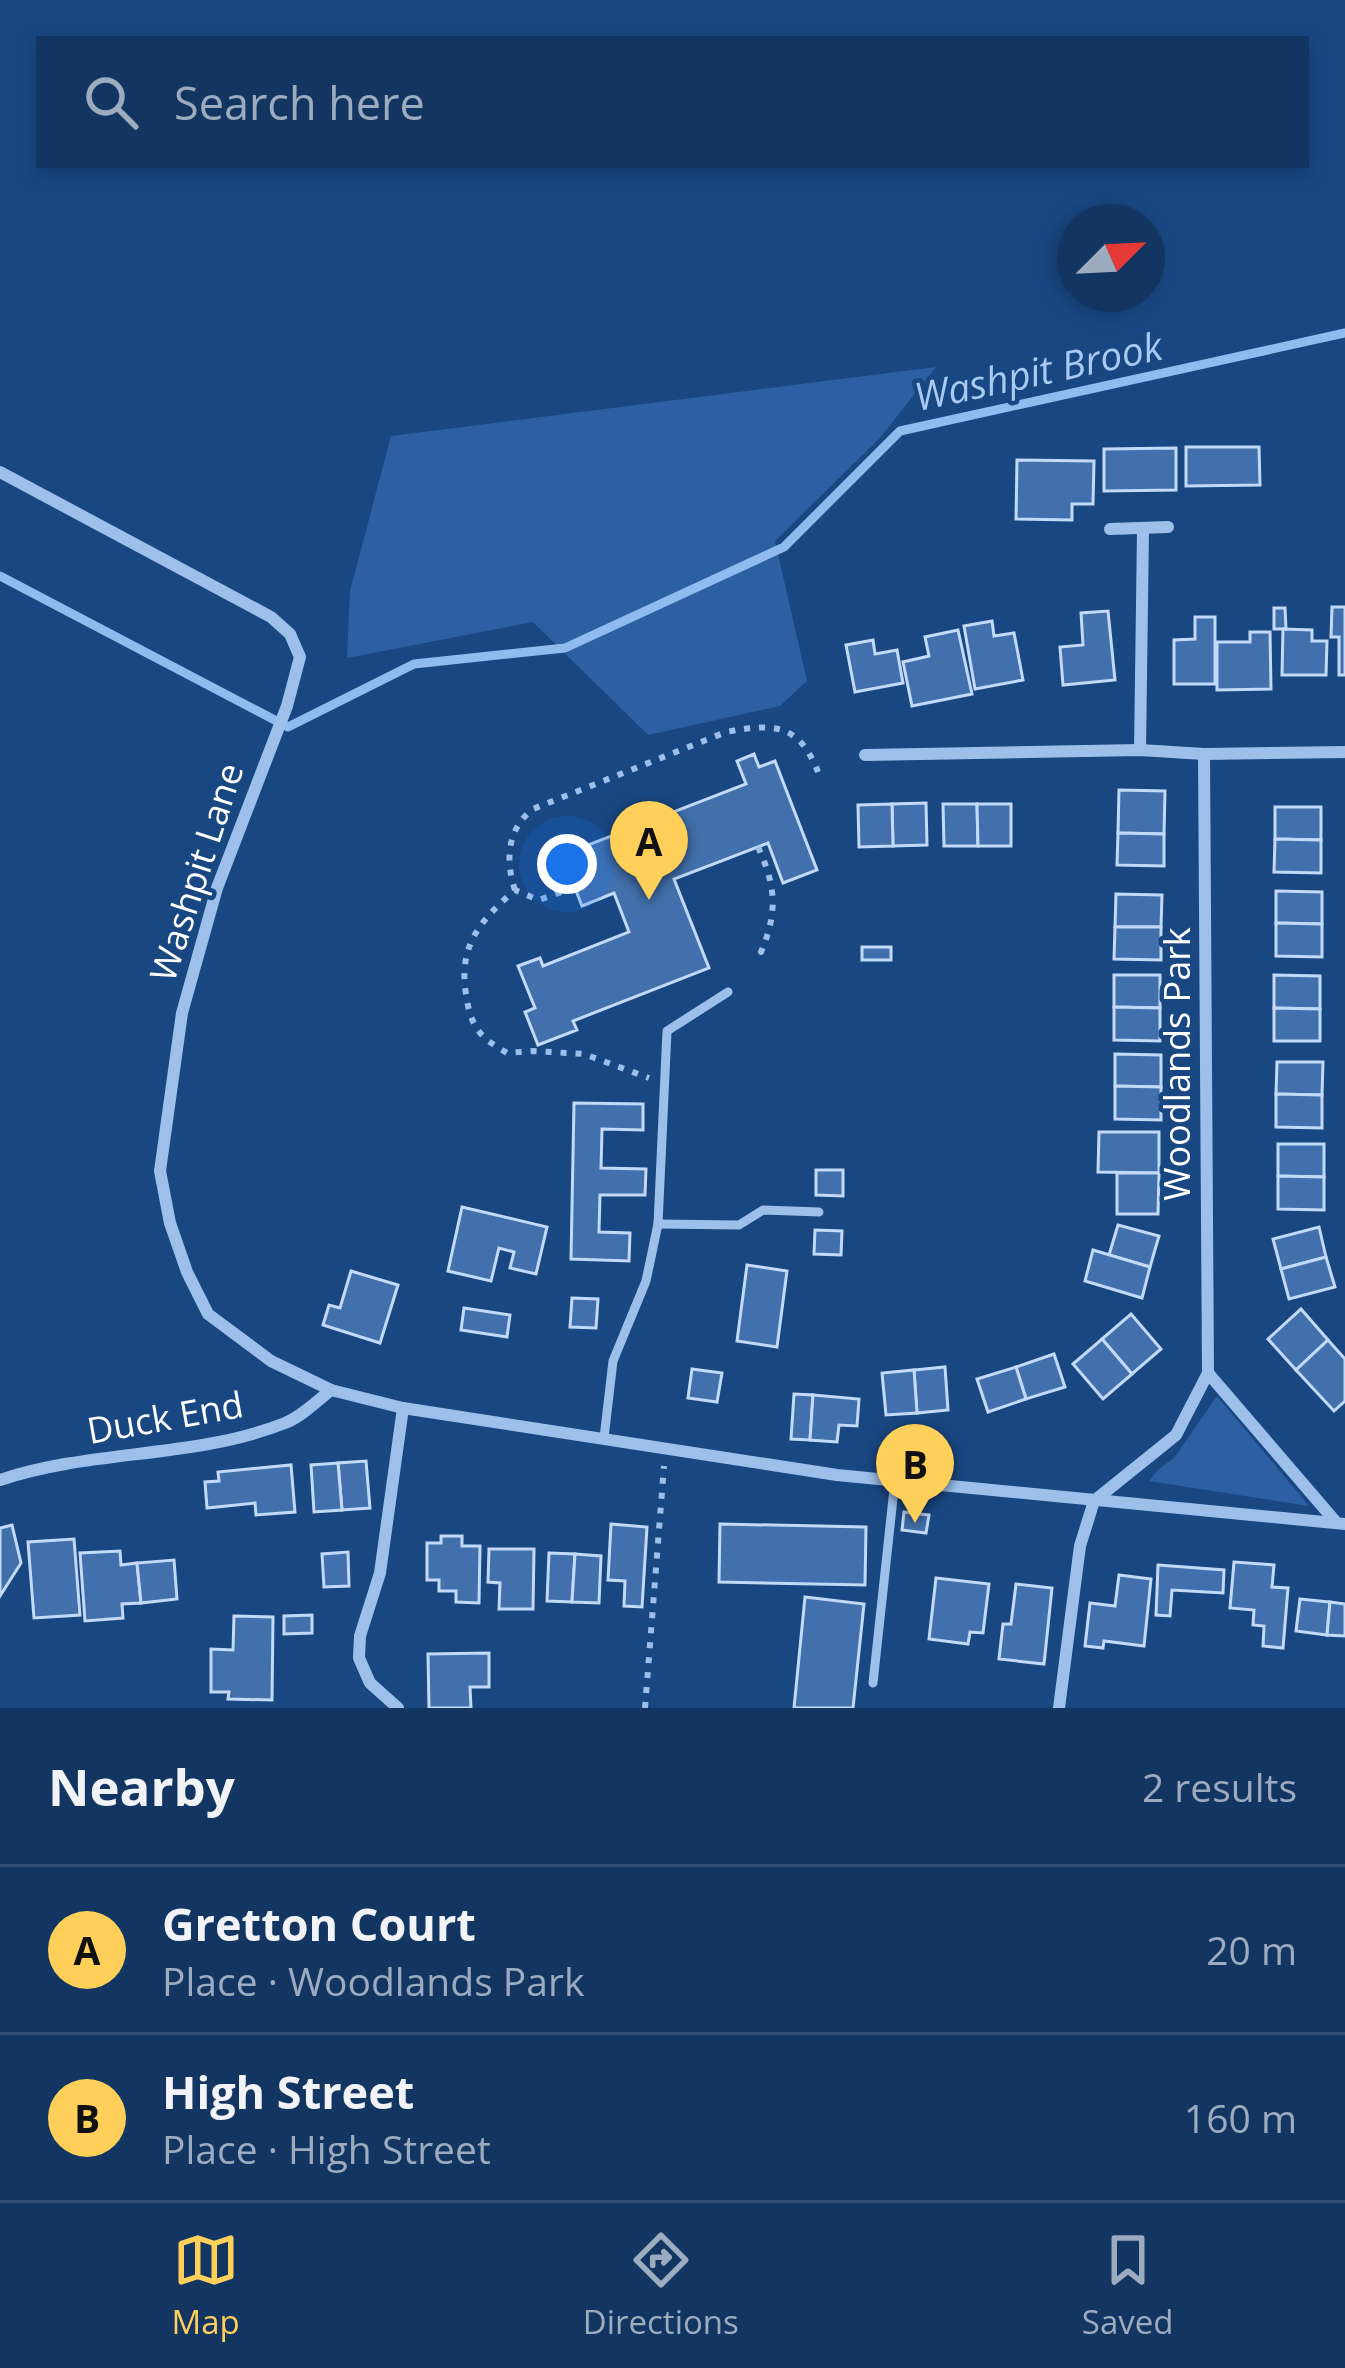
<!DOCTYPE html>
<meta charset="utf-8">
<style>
:root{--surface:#133562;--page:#1c3d68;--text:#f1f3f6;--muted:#9dabbe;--line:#325077;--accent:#fecf59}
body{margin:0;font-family:"Open Sans",sans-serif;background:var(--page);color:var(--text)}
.compass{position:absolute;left:1057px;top:204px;width:108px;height:108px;border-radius:50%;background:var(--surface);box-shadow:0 6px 18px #0003;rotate:66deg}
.you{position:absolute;left:567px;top:864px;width:42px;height:42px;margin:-30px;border:9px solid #fff;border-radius:50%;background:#1a73e8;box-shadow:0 0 0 18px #1a73e833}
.badge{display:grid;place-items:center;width:78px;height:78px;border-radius:50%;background:var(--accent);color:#111;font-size:39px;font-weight:700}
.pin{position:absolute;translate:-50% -99px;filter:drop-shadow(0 3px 6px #0008)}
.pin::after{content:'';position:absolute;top:63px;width:42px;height:36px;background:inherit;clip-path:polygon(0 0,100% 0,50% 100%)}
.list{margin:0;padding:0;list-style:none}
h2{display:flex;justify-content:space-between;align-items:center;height:156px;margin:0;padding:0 48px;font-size:51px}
h2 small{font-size:39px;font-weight:400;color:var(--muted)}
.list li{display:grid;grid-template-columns:78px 1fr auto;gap:36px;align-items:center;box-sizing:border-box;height:168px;padding:0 48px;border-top:3px solid var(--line)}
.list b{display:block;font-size:45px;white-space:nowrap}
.list p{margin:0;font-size:39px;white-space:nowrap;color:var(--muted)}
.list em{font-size:39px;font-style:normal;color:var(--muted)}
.icon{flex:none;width:66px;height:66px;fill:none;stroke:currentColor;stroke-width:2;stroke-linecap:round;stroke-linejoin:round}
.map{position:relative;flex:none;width:1345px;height:1708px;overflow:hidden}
.search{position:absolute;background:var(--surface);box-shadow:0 6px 18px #0003;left:36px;right:36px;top:36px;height:132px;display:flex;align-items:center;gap:30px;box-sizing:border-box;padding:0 42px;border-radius:0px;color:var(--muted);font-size:45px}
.sheet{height:492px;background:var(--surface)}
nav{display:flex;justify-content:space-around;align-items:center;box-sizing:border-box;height:168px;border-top:3px solid var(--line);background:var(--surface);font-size:33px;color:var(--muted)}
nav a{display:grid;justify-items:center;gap:6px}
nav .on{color:var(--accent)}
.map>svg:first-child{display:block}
.green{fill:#2c60a2}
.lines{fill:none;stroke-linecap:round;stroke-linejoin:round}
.stream{stroke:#90bbee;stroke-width:9}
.building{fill:#4270ac;stroke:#c2daf8;stroke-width:3}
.path{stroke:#9dc0eb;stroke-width:6;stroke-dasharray:6 9;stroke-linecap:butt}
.lane{stroke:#9dc0eb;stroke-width:9}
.street{stroke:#9dc0eb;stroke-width:12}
.labels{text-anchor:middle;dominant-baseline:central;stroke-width:9;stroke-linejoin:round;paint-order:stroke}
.street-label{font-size:36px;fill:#fff;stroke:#194782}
.water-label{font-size:39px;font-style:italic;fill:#a9caf3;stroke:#194782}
</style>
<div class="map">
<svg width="1345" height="1708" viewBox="0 0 1345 1708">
<rect width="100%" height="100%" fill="#194782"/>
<g class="green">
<polygon points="936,367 879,439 775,541 807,681 780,706 648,735 533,622 347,658 350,591 391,436"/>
<polygon points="1217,1396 1309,1506 1149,1481 1158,1470 1175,1457"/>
</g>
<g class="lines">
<polyline class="stream" points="0,576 288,727 414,664 565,648 784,547 900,431 1345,333"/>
</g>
<g class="building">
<polygon points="1186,447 1259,447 1260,485 1186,486"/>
<polygon points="1176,448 1176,490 1104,491 1104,449"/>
<polygon points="1017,460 1094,461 1093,504 1072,504 1072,520 1016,519"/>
<polygon points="1332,607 1345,607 1345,675 1339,675 1339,637 1331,637"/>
<polygon points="1274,608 1285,608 1286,629 1274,629"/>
<polygon points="1108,611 1115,680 1063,685 1060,647 1083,645 1081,613"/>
<polygon points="1195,617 1215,617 1215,684 1174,684 1174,640 1195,639"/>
<polygon points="992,621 994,636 1014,633 1023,680 975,689 964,626"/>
<polygon points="1283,629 1312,630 1312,641 1327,641 1326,675 1282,675"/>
<polygon points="958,630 972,694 912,706 903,662 929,656 925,637"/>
<polygon points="1250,632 1270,632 1271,689 1217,690 1217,642 1250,642"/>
<polygon points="873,640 875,654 897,650 903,683 855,692 846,645"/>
<polygon points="754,754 759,767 775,761 817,870 783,883 768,843 674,879 709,968 573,1021 577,1030 538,1045 525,1012 535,1008 518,966 540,958 543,966 629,932 614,893 582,906 562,855 746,784 737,761"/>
<polygon points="1119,790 1165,791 1164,834 1118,833"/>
<polygon points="926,803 927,845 893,846 892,804"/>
<polygon points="892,804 893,846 859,847 858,805"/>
<polygon points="943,804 977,804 978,846 944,846"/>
<polygon points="977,804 1011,804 1011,846 978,846"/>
<polygon points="1275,807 1321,807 1321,840 1275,839"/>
<polygon points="1118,833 1164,834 1164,866 1117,865"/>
<polygon points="1275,839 1321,840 1321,873 1274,872"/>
<polygon points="1276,891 1322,892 1322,924 1276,923"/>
<polygon points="1116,894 1162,895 1161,927 1115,927"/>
<polygon points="1276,923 1322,924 1322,957 1276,956"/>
<polygon points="1115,927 1161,927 1161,960 1114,959"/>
<rect x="862" y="947" width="29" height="13"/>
<polygon points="1114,975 1160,975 1160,1008 1114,1007"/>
<polygon points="1274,975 1320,976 1320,1009 1274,1008"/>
<polygon points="1114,1007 1160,1008 1160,1041 1114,1040"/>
<polygon points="1274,1008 1320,1009 1320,1041 1274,1041"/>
<polygon points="1115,1054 1161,1055 1161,1087 1115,1086"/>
<polygon points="1277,1062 1323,1062 1322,1095 1276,1094"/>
<polygon points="1115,1086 1161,1087 1161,1120 1115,1119"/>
<polygon points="1276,1094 1322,1095 1322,1128 1276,1127"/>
<polygon points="574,1103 643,1104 643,1130 602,1129 601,1168 646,1169 645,1195 600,1195 599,1232 630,1233 629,1261 571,1259"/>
<polygon points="1099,1132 1159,1132 1159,1173 1098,1172"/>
<polygon points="1278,1144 1324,1144 1324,1177 1278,1176"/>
<polygon points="816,1170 843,1170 843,1196 816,1195"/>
<polygon points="1117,1173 1159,1173 1158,1214 1117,1214"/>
<polygon points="1278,1176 1324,1177 1324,1210 1278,1209"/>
<polygon points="462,1207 547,1227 536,1274 510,1268 514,1252 499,1248 491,1281 448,1271"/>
<polygon points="1118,1225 1159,1236 1150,1267 1109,1255"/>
<polygon points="1319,1227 1326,1257 1281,1269 1273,1239"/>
<polygon points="815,1230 842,1231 841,1255 814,1254"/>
<polygon points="1093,1250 1150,1267 1142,1298 1085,1281"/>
<polygon points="1326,1257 1335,1287 1289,1299 1281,1269"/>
<polygon points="747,1265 787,1271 777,1347 737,1341"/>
<polygon points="351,1271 398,1285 380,1343 323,1325 329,1305 340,1308"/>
<polygon points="572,1298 598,1299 596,1328 570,1327"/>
<polygon points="464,1308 510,1315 507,1337 461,1330"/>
<polygon points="1301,1309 1328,1340 1296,1370 1268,1339"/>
<polygon points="1131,1314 1161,1349 1132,1374 1102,1339"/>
<polygon points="1102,1339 1132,1374 1103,1399 1073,1364"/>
<polygon points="1328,1340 1345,1359 1345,1401 1334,1411 1296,1370"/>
<polygon points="1054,1354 1065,1387 1026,1399 1016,1367"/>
<polygon points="945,1367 948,1410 917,1413 914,1370"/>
<polygon points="1016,1367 1026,1399 988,1412 977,1379"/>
<polygon points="692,1369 722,1373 717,1402 688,1398"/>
<polygon points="914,1370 917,1413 886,1415 882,1373"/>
<polygon points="794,1394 813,1395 810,1440 791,1439"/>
<polygon points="813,1395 859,1399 857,1426 839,1425 837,1442 810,1440"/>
<polygon points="366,1461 370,1508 342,1510 338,1463"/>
<polygon points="338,1463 342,1510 314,1512 311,1465"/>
<polygon points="291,1465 295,1512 256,1515 255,1503 207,1508 205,1482 219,1481 218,1472"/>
<polygon points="904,1512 929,1515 926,1533 902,1530"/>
<polygon points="611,1524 647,1527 642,1607 624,1606 625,1581 608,1580"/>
<polygon points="720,1524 866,1527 865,1585 719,1582"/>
<polygon points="12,1525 21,1563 0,1596 0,1528"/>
<polygon points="441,1536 462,1536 462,1546 480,1546 479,1603 456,1602 456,1591 439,1591 439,1580 427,1580 427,1543 441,1543"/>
<polygon points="74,1539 80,1615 34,1618 28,1542"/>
<polygon points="489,1549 534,1549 533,1609 499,1609 500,1583 488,1582"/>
<polygon points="120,1551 121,1565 137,1563 141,1603 122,1604 123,1618 85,1621 80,1553"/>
<polygon points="348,1552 349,1586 324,1587 322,1554"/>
<polygon points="549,1553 575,1554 572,1602 547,1601"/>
<polygon points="575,1554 601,1556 599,1603 572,1602"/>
<polygon points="174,1560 177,1599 141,1603 137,1563"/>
<polygon points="1234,1562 1274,1565 1272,1587 1288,1588 1283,1648 1263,1646 1264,1626 1253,1625 1254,1610 1230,1608"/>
<polygon points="1158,1565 1224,1570 1223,1593 1172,1590 1170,1616 1156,1615"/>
<polygon points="1119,1575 1151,1579 1144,1646 1104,1641 1103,1648 1085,1646 1090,1603 1115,1606"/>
<polygon points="936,1578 989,1584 983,1633 970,1632 968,1644 929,1639"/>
<polygon points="1016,1584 1052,1588 1044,1664 999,1659 1003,1624 1011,1624"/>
<polygon points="805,1597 864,1604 853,1708 794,1708"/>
<polygon points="1300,1599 1330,1602 1327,1635 1296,1631"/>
<polygon points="1330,1602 1345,1604 1345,1636 1327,1635"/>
<polygon points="312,1615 312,1633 284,1634 284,1616"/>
<polygon points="234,1616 273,1617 272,1700 228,1699 229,1692 211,1692 211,1649 233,1650"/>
<polygon points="489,1653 489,1687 470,1687 471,1708 429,1708 428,1654"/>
</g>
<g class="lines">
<g class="path">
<path d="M758 847C776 886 778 912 761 952L760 948"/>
<path d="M575 887 539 900 515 890C481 920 458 945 466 994 468 1009 472 1026 484 1037 490 1043 499 1048 507 1053L533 1051 584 1054 649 1078"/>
<path d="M515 890C505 860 507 829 533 809L726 732C773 723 799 723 818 772"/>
<polyline points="645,1708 664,1466"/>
</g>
<g class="lane">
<polyline points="658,1224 739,1225 763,1210 819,1212"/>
<polyline points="604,1438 613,1361 646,1281 658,1224 667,1031 728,992"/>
<polyline points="873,1683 895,1480"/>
</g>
<g class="street">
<polyline points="0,472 271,617 290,634 300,657 287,706 217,888 182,1013 160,1171 170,1223 187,1272 208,1314 271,1361 331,1390 403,1408 837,1475 1345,1524"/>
<polyline points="1110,529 1168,527"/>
<polyline points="1140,750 1143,530"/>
<polyline points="865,755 1140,750 1204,754 1345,752"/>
<polyline points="1208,1373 1335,1521"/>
<path d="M0 1480C92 1449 194 1459 285 1423 301 1417 317 1401 331 1390"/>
<polyline points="398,1708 370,1683 359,1658 360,1636 380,1573 403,1408"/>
<polyline points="1059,1708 1080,1546 1094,1501 1176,1435 1208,1373 1204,754"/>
</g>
</g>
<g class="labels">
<g class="street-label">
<text transform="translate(196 872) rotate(-72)">Washpit Lane</text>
<text transform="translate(1176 1064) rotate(-90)">Woodlands Park</text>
<text transform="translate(165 1417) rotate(-10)">Duck End</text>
</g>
<g class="water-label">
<text transform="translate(1038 370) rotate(-12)">Washpit Brook</text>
</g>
</g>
</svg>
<svg class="compass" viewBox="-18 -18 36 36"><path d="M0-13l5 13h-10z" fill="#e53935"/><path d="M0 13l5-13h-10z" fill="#9dabbe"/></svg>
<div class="you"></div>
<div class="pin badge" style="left:649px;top:900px">A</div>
<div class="pin badge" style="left:915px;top:1523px">B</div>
<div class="search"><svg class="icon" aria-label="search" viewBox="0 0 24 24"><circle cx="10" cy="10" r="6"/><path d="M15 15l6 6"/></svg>Search here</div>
</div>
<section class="sheet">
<h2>Nearby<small>2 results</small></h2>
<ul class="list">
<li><span class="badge">A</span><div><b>Gretton Court</b><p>Place · Woodlands Park</p></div><em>20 m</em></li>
<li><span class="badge">B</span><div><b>High Street</b><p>Place · High Street</p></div><em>160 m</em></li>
</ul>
</section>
<nav>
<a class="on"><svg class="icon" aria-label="map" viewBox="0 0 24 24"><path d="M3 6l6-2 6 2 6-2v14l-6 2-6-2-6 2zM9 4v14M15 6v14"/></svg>Map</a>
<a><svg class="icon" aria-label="directions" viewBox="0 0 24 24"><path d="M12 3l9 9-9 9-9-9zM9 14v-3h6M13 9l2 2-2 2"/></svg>Directions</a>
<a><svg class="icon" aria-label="saved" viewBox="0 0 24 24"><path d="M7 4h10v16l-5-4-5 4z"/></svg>Saved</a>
</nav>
